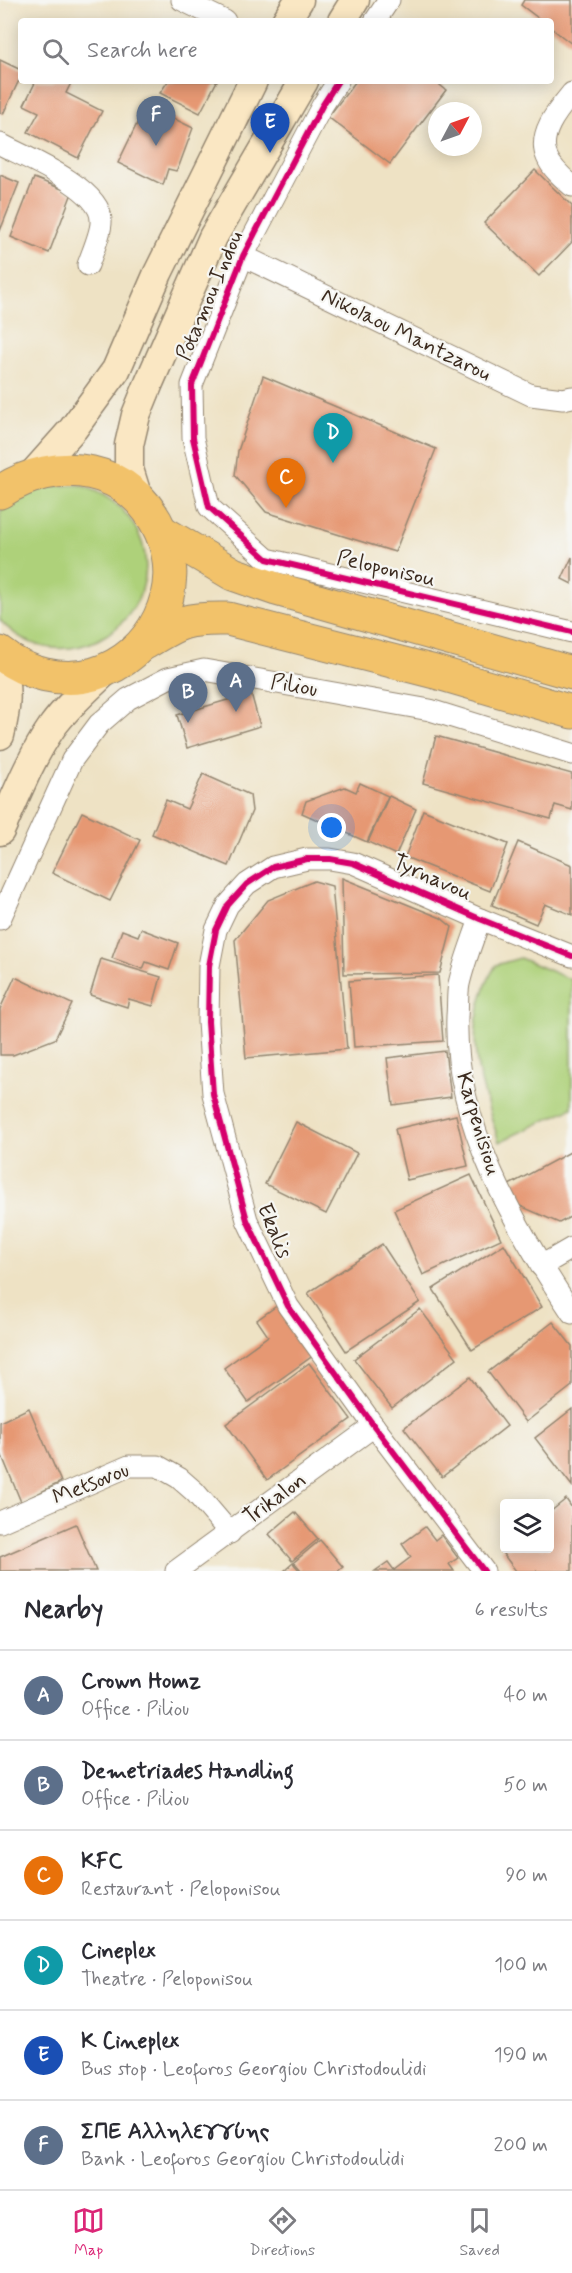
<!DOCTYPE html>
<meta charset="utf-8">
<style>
:root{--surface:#fff;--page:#f7f7f7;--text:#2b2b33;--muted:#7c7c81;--line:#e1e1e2;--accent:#db2777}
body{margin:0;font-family:Mynerve,sans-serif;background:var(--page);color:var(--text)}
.controls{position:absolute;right:18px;bottom:18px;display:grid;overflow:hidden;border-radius:6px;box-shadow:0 3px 15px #0003}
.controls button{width:54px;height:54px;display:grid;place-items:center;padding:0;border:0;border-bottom:2px solid var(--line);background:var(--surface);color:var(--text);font:30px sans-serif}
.compass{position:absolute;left:428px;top:102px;width:54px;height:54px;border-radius:50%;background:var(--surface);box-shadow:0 3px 15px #0003;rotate:49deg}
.you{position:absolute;left:332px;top:828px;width:21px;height:21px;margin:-15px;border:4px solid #fff;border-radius:50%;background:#1a73e8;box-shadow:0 0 0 9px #1a73e833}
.badge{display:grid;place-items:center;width:39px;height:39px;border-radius:50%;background:var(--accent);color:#fff;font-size:20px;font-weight:700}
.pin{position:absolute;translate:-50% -50px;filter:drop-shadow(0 2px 3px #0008)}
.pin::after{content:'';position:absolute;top:32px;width:21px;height:18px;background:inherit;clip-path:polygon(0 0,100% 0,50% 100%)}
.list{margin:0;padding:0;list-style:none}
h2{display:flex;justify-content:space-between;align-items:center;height:78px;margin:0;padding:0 24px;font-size:26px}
h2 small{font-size:20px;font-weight:400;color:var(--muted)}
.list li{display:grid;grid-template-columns:39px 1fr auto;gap:18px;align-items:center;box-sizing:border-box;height:90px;padding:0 24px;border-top:2px solid var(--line)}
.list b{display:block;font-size:22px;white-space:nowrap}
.list p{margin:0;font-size:20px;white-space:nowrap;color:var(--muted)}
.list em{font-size:20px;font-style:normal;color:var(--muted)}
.icon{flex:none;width:33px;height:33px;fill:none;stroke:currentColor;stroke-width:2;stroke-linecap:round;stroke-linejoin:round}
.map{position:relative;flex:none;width:572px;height:1571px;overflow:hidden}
.search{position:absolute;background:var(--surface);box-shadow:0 3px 15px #0003;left:18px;right:18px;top:18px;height:66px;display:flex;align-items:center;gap:15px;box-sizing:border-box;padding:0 21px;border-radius:6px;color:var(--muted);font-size:22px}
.sheet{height:618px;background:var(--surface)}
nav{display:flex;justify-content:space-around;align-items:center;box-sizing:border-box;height:84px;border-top:2px solid var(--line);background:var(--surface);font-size:16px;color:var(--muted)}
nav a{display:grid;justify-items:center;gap:3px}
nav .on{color:var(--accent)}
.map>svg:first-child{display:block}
.green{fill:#aed17a;stroke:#747e4c;stroke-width:1.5}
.building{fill:#e69873}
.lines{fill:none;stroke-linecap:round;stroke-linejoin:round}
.street-casing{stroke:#948671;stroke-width:23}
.secondary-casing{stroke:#948671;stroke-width:31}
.primary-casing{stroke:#948671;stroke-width:35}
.street{stroke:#fff;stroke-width:21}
.secondary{stroke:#fae7c3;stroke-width:28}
.primary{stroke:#f2c26a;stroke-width:33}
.cycleway-casing{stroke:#f6f6f2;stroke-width:10}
.cycleway{stroke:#d6006c;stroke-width:6}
.labels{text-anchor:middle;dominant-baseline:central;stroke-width:4.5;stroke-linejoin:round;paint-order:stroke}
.street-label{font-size:22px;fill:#3b2a1e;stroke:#f6f6f2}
</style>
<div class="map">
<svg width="572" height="1571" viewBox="0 0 572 1571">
<rect width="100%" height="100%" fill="#f6f6f2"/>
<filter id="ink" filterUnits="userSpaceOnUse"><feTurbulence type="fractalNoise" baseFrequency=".0167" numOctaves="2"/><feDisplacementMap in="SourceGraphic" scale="12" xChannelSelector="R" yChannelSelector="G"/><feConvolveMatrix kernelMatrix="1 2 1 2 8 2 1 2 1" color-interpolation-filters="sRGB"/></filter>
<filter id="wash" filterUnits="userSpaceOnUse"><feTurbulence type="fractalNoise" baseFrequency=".008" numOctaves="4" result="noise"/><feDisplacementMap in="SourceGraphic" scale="24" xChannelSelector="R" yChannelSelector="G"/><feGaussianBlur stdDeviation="1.35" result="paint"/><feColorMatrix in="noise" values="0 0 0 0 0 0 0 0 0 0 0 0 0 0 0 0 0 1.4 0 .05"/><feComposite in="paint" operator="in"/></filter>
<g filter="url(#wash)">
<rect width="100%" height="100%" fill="#eee2c4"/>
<g class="green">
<path d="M81 485C102 493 120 503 132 522 172 582 119 655 51 648 32 646 13 635 0 620V512C24 484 47 486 81 485Z"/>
<path d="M520 958 572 980V1108L499 1142C491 1115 479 1083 476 1055 473 1026 480 990 496 965Z"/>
</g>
<g id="blocks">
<g class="building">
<polygon points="524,0 572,0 572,44 551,28 551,21 542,21 521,5"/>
<polygon points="0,60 21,70 21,76 3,114 0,113"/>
<polygon points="36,81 72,81 66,93 102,111 78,158 28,132 39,112 24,105"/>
<polygon points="168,81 217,81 200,113 160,93"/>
<polygon points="356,81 435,81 446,90 390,164 328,117"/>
<polygon points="146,105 193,128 179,166 176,171 168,169 163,185 118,163"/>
<polygon points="535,170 572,206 572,242 539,276 484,223"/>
<polygon points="0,175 19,183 0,231"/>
<polygon points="34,178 72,193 49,253 11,237"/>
<polygon points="263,376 436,449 395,552 266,512 235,475 238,451"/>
<polygon points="572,557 572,584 562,579"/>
<polygon points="251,693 260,726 187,748 177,715"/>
<polygon points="436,736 572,774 572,810 555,805 551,819 423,783"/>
<polygon points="203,774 250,795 252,811 229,866 152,834 166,800 187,809"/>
<polygon points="360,783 388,796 367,842 302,813 306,801 345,787 356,792"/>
<polygon points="389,796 416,809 396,855 368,842"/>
<polygon points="423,810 508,844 490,891 405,857"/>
<polygon points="82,812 140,840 110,901 52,873"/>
<polygon points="518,842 572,865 572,915 545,904 536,924 492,905"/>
<polygon points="342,878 441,918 452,927 440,973 344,974"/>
<polygon points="314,881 332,886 347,1049 246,1058 235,940 268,900"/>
<polygon points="141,929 178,943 169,970 146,962 143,969 112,958 122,930 138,936"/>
<polygon points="101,959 161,977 153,1006 129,999 127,1007 90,995"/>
<polygon points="438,975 443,1041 354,1047 349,981"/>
<polygon points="15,977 72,1004 55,1039 13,1055 0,1055 0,1009"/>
<polygon points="445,1051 451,1097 393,1105 387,1058"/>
<polygon points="456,1115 468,1166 407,1180 395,1129"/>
<polygon points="296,1122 357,1153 326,1214 265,1184"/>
<polygon points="572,1151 572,1216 559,1223 518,1205 507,1186"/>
<polygon points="471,1175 501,1239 423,1275 394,1210"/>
<polygon points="382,1244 420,1302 346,1351 308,1293"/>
<polygon points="504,1244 542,1307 472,1350 433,1289"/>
<polygon points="278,1305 314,1355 248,1402 224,1368 268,1336 257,1320"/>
<polygon points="420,1309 457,1358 392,1408 354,1359"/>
<polygon points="553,1322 572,1346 572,1386 526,1422 488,1372"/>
<polygon points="309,1363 351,1419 267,1480 226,1424"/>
<polygon points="470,1377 507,1426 442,1477 404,1428"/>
<polygon points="29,1408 61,1482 21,1502 0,1451 0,1422"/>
<polygon points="572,1409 572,1486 535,1438"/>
<polygon points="566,1499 572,1508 572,1571 516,1571 500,1550 504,1547 504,1548 550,1548 550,1512"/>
<polygon points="295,1512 318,1539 292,1561 269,1534"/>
<polygon points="76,1524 96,1571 0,1571 0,1557"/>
<polygon points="425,1527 435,1540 441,1535 458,1558 449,1564 454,1571 375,1571 388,1562 394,1570 411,1557 402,1544"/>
<polygon points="320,1540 343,1567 338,1571 302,1571 294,1562"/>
<polygon points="293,1563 300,1571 284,1571"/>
</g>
</g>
</g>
<g filter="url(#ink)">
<use href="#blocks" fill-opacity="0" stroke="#948671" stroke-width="1.5"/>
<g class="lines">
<defs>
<g id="street">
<polyline points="182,0 225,21"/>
<polyline points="375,21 389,0"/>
<polyline points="338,81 322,106 243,256 192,385 193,438 209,507 267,559 572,632"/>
<path d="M572 93C558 110 537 134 547 157 552 169 563 178 572 186"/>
<path d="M0 144C25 157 101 188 101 220 102 231 92 253 88 265"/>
<polyline points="243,256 531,395 563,399 572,397"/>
<polyline points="0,919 72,760 99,724 128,699 168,678 204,670 430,710 572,754"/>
<path d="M480 919C473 940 464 962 459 984 457 994 458 1006 457 1016 453 1122 515 1227 572 1313"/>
<polyline points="541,1266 572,1248"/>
<polyline points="0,1522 129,1466 158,1466 179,1478 195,1492 230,1533"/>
<polyline points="176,1571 374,1426"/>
<polyline points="484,1571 374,1426 288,1306 247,1220 213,1094 208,1022 209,966 216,930 228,905 247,884 273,867 307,859 330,859 353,863 480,919 572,956"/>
</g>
<g id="secondary">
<polyline points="286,21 299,0"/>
<polyline points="342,21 355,0"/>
<polyline points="32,475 73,429 116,370 158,273 253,81"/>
<polyline points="138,498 129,469 129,445 136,415 149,383 213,237 304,81"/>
<path d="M0 664C9 688 6 711 0 735"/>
<path d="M0 831C16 796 30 759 52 727 67 706 88 688 107 670"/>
</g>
<g id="primary">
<path d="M0 492C57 454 132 465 161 532 187 589 153 657 94 674 62 683 26 674 0 653"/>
<polyline points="162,532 233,574 276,589 572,673"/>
<path d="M145 643C180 621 187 618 228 619L435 672 572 712"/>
</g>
</defs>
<use href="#street" class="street-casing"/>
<use href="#secondary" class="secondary-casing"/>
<use href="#primary" class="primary-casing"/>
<use href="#street" class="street"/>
<use href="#secondary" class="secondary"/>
<use href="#primary" class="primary"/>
<defs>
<g id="cycleway">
<polyline points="338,81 322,106 243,256 192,385 193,438 209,507 267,559 572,632"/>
<polyline points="484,1571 374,1426 288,1306 247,1220 213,1094 208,1022 209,966 216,930 228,905 247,884 273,867 307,859 330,859 353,863 480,919 572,956"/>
</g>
</defs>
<use href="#cycleway" class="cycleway-casing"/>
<use href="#cycleway" class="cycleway"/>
</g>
</g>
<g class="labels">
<g class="street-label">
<text transform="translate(210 296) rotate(-67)">Potamou Indou</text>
<text transform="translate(406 335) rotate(26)">Nikolaou Mantzarou</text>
<text transform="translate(386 569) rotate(13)">Peloponisou</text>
<text transform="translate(294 686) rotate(10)">Piliou</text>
<text transform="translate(432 878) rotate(24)">Tyrnavou</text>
<text transform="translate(478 1124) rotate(73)">Karpenisiou</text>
<text transform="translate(274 1231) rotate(67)">Ekalis</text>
<text transform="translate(91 1484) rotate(-22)">Metsovou</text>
<text transform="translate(275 1499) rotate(-36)">Trikalon</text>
</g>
</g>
</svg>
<div class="controls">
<button><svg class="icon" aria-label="layers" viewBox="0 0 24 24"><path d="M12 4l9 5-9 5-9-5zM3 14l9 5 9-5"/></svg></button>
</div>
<svg class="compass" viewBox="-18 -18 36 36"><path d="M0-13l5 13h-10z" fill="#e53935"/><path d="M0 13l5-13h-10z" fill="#7c7c81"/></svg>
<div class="you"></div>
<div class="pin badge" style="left:236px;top:712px;background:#5c6f8a">A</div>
<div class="pin badge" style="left:188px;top:723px;background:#5c6f8a">B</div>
<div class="pin badge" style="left:286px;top:508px;background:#e8710a">C</div>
<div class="pin badge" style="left:333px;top:463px;background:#0f9aa8">D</div>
<div class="pin badge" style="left:270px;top:153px;background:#1a4fb4">E</div>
<div class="pin badge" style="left:156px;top:146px;background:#5c6f8a">F</div>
<div class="search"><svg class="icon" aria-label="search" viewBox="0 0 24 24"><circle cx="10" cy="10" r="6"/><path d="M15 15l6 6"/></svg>Search here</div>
</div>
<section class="sheet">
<h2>Nearby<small>6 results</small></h2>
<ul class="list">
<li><span class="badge" style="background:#5c6f8a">A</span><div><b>Crown Homz</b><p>Office · Piliou</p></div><em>40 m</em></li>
<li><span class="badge" style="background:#5c6f8a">B</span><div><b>Demetriades Handling</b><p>Office · Piliou</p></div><em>50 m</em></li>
<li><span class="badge" style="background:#e8710a">C</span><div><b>KFC</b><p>Restaurant · Peloponisou</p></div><em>90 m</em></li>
<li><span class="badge" style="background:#0f9aa8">D</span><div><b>Cineplex</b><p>Theatre · Peloponisou</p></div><em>100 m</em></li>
<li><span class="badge" style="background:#1a4fb4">E</span><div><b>K Cineplex</b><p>Bus stop · Leoforos Georgiou Christodoulidi</p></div><em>190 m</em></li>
<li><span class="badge" style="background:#5c6f8a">F</span><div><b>ΣΠΕ Αλληλεγγύης</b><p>Bank · Leoforos Georgiou Christodoulidi</p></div><em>200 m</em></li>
</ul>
</section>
<nav>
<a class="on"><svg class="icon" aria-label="map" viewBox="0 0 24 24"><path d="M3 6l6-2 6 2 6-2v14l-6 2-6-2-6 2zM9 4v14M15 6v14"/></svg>Map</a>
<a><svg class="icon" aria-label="directions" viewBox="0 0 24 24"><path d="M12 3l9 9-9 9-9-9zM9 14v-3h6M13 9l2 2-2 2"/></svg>Directions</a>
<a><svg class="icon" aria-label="saved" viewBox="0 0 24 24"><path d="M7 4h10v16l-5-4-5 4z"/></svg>Saved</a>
</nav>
